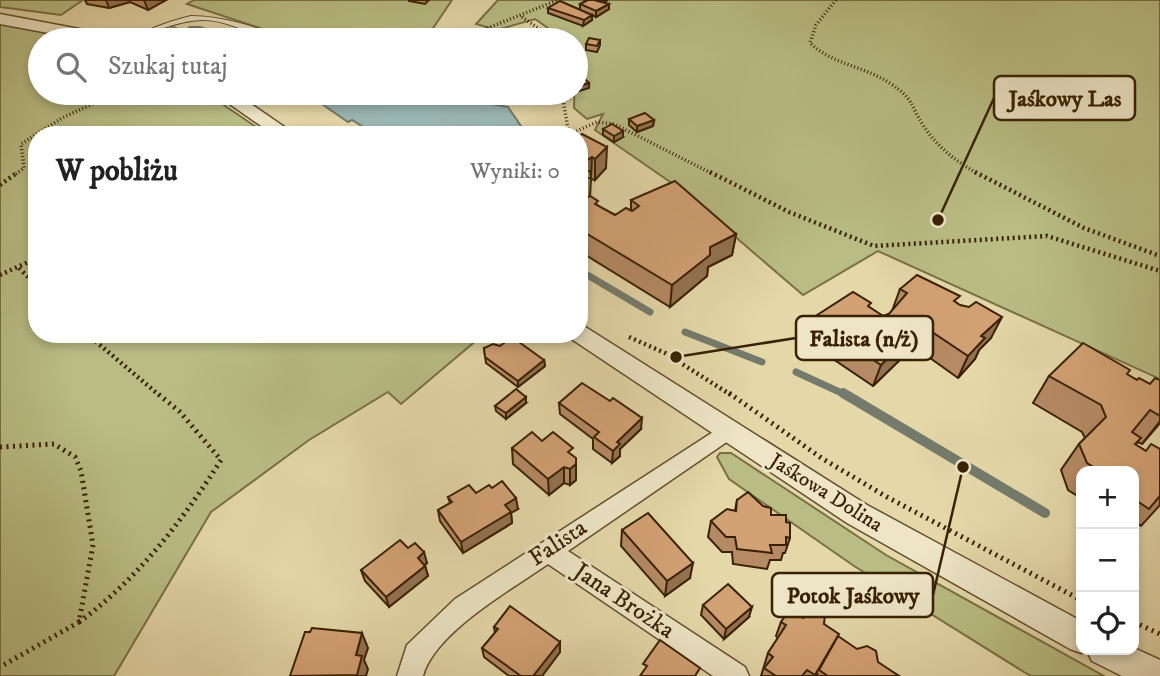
<!DOCTYPE html>
<html lang="pl">
<meta charset="utf-8">
<style>
:root{--surface:#fff;--page:#f6f6f6;--text:#222;--muted:#767676;--line:#e0e0e0}
body{margin:0;font-family:"IM FELL DW Pica",serif;background:var(--page);color:var(--text)}
.controls{position:absolute;right:21px;bottom:21px;display:grid;overflow:hidden;border-radius:14px;box-shadow:0 4px 10px #0003}
.controls button{width:63px;height:63px;display:grid;place-items:center;padding:0;border:0;border-bottom:2px solid var(--line);background:var(--surface);color:var(--text);font:35px sans-serif}
.list{margin:0;padding:0;list-style:none}
h2{display:flex;justify-content:space-between;align-items:center;height:91px;margin:0;padding:0 28px;font-size:30px}
h2 small{font-size:23px;font-weight:400;color:var(--muted)}
.icon{flex:none;width:38px;height:38px;fill:none;stroke:currentColor;stroke-width:2;stroke-linecap:round;stroke-linejoin:round}
.map{position:relative;flex:none;width:1160px;height:676px;overflow:hidden}
.search{position:absolute;background:var(--surface);box-shadow:0 4px 10px #0003;left:28px;top:28px;width:560px;height:77px;display:flex;align-items:center;gap:18px;box-sizing:border-box;padding:0 24px;border-radius:38px;color:var(--muted);font-size:26px}
.panel{position:absolute;background:var(--surface);box-shadow:0 4px 10px #0003;left:28px;top:126px;width:560px;height:217px;border-radius:28px}
.map>svg:first-child{display:block}
.green{fill:#b9bd84;stroke:#797043;stroke-width:2}
.water{fill:#9bb7b3;stroke:#747b6c;stroke-width:2}
.lines{fill:none;stroke-linecap:round;stroke-linejoin:round}
.stream-far2{stroke:#747b6c;stroke-width:6}
.stream-far1{stroke:#747b6c;stroke-width:7}
.stream{stroke:#747b6c;stroke-width:10}
.service-casing{stroke:#644f2c;stroke-width:2}
.minor-casing{stroke:#644f2c;stroke-width:3}
.tertiary-casing{stroke:#644f2c;stroke-width:3}
.path-far2{stroke:#392202;stroke-width:3.5;stroke-dasharray:1 2.5;stroke-linecap:butt}
.path-far1{stroke:#392202;stroke-width:4.5;stroke-dasharray:2 3.5;stroke-linecap:butt}
.path{stroke:#392202;stroke-width:5;stroke-dasharray:2 4.5;stroke-linecap:butt}
.service{fill:#ede5c6;fill-rule:evenodd}
.minor{fill:#ede5c6;fill-rule:evenodd}
.tertiary{fill:#ede5c6;fill-rule:evenodd}
.wall{fill:#b58a64;stroke:#392202;stroke-width:2}
.shaded-wall{fill:#937151;stroke:#392202;stroke-width:2}
.building{fill:#d2a174;stroke:#392202;stroke-width:2}
.labels{text-anchor:middle;dominant-baseline:central;stroke-width:6;stroke-linejoin:round;paint-order:stroke}
.street-label{font-size:21px;fill:#392202;stroke:#ede5c6}
.near-street-label{font-size:24px;fill:#392202;stroke:#ede5c6}
.leader{fill:none;stroke:#392202;stroke-width:2.5}
.callout-dot{fill:#392202;stroke:#ede5c6;stroke-width:2.5}
.callout{fill:#ede5c6;stroke:#392202;stroke-width:2.5}
.callout-label{font-size:23px;text-anchor:middle;font-weight:bold;fill:#392202}
</style>
<div class="map">
<svg width="1160" height="676" viewBox="0 0 1160 676">
<rect width="100%" height="100%" fill="#e4d7a8"/>
<filter id="stains"><feTurbulence type="fractalNoise" baseFrequency=".00286" numOctaves="4"/><feColorMatrix values="0 0 0 0 .2 0 0 0 0 .09 0 0 0 0 .02 0 0 0 .5 -.17"/></filter>
<radialGradient id="worn" r=".72"><stop offset=".6" stop-color="#630" stop-opacity="0"/><stop offset="1" stop-color="#630" stop-opacity=".3"/></radialGradient>
<g class="green">
<polygon points="0,0 83,0 61,15 0,7"/>
<polygon points="194,0 452,0 425,40 296,40 187,4"/>
<polygon points="498,0 1160,0 1160,379 878,251 803,295 676,186 595,130 603,114 587,119 574,108 576,40 565,40 535,19 497,30 476,24"/>
<polygon points="0,24 83,40 40,40 40,93 206,93 268,135 37,135 37,334 484,334 401,404 388,392 309,440 211,512 114,676 0,676"/>
<polygon points="720,453 731,453 886,555 1104,676 1031,676 1024,672 854,566 729,479 717,457"/>
</g>
<g class="water">
<polygon points="190,27 200,27 237,40 182,40 175,37"/>
<polygon points="306,93 471,93 491,104 508,107 523,129 514,135 376,135 352,120 348,122"/>
</g>
<g class="lines">
<polyline class="stream-far2" points="173,29 201,40"/>
<g class="stream-far1">
<polyline points="579,270 650,312"/>
<polyline points="685,332 762,362"/>
<polyline points="796,372 846,395"/>
</g>
<polyline class="stream" points="843,393 1045,513"/>
<defs>
<path id="service" d="M191 16C219 16 259 26 283 40 260 41 231 20 204 20 189 20 175 24 161 29 151 34 142 41 131 40 149 28 170 21 191 16Z"/>
<path id="minor" d="M727 423 734 425 738 431 734 437 568 551 745 667 749 676H713L548 564C512 589 434 633 423 676H397L407 645 455 599Z"/>
<g id="tertiary">
<polygon points="0,14 111,35 119,40 86,40 0,24"/>
<polygon points="214,93 235,93 296,135 274,135"/>
<polygon points="579,323 867,505 1081,621 1081,650 1134,648 1160,660 1160,676 1122,676 1092,661 1087,651 1081,653 1070,649 847,523 570,338 568,334 579,334"/>
</g>
</defs>
<use href="#service" class="service-casing"/>
<use href="#minor" class="minor-casing"/>
<use href="#tertiary" class="tertiary-casing"/>
<g class="path-far2">
<path d="M836 0 816 25 810 43C833 65 865 66 891 84 914 99 910 105 923 125 937 147 956 161 978 174"/>
<polyline points="522,17 555,40"/>
<polyline points="458,40 558,0"/>
<polyline points="555,93 563,100 569,134"/>
<polyline points="563,100 573,97 569,93"/>
<polyline points="570,134 597,122 614,124 713,174"/>
<polyline points="16,174 24,168 21,144 62,118 116,93"/>
</g>
<g class="path-far1">
<polyline points="710,172 789,212 874,246 1047,236 1160,271"/>
<polyline points="975,172 1084,228 1160,256"/>
<polyline points="0,185 18,172"/>
<polyline points="19,268 37,286"/>
<polyline points="0,275 37,258"/>
<polyline points="87,334 159,395"/>
<polyline points="629,337 665,353 731,395"/>
</g>
<g class="path">
<polyline points="729,393 823,459 887,497 1081,600"/>
<polyline points="0,447 54,444 75,457 81,471 93,545 79,622 0,667"/>
<path d="M79 622C137 580 183 520 221 460L180 412 157 393"/>
<polyline points="1134,622 1160,634"/>
</g>
<use href="#service" class="service"/>
<use href="#minor" class="minor"/>
<use href="#tertiary" class="tertiary"/>
</g>
<g class="wall">
<polygon points="85,0 166,0 148,10 130,2 109,8 87,4"/>
<polygon points="409,0 429,0 425,4 409,1"/>
<polygon points="584,0 608,0 604,2 609,9 596,17 592,15 592,20 583,26 548,13 548,8 580,9 580,4 586,1"/>
<polygon points="600,40 600,45 597,52 586,50 586,44"/>
<polygon points="482,93 501,93 501,95 494,99"/>
<polygon points="629,119 654,120 653,126 637,132 629,125"/>
<polygon points="603,129 623,137 614,142 603,135"/>
<polygon points="579,136 606,168 595,180 591,179 590,197 598,206 615,215 631,210 631,200 736,234 732,255 708,267 707,276 670,307 579,251"/>
<polygon points="900,289 957,303 991,338 979,350 975,359 958,378 923,353 908,352 873,386 805,340 811,319 870,308 883,316 889,314 892,311"/>
<polygon points="484,348 544,360 545,366 518,387 486,363"/>
<polygon points="1128,375 1137,380 1150,384 1160,380 1160,423 1142,444 1138,442 1135,445 1146,451 1160,449 1160,505 1141,526 1137,523 1134,527 1134,471 1081,471 1081,498 1068,490 1061,470 1079,444 1085,438 1082,432 1033,403 1049,376"/>
<polygon points="526,403 506,419 496,411 495,406"/>
<polygon points="559,403 641,429 620,449 620,456 612,463 593,449 593,439 560,414"/>
<polygon points="542,441 573,456 576,480 570,485 564,483 549,495 513,464 512,448"/>
<polygon points="476,493 518,509 511,513 512,523 463,553 440,521 438,510 450,503 448,497"/>
<polygon points="737,500 786,522 790,538 785,553 783,553 781,560 770,560 767,569 733,564 732,552 722,552 708,537 711,521 735,511"/>
<polygon points="622,530 690,578 665,596 621,546"/>
<polygon points="408,548 427,563 425,565 428,576 389,607 365,581 361,570"/>
<polygon points="703,605 749,617 724,639 701,615"/>
<polygon points="803,618 824,624 837,638 899,676 816,676 818,673 816,676 761,676 768,653 778,638 776,636 781,622"/>
<polygon points="494,627 560,642 560,652 542,676 509,676 484,657 482,648 495,633"/>
</g>
<g class="shaded-wall">
<polygon points="106,0 130,0 130,2 109,8"/>
<polygon points="144,0 166,0 148,10"/>
<polygon points="609,4 609,9 596,17 596,11"/>
<polygon points="592,15 592,20 583,26 584,20"/>
<polygon points="589,83 589,88 576,92 576,87"/>
<polygon points="494,93 501,93 501,95 494,99"/>
<polygon points="654,120 653,126 637,132 637,126"/>
<polygon points="623,131 623,137 614,142 614,136"/>
<polygon points="607,147 606,168 595,180 595,159"/>
<polygon points="592,157 591,178 586,178 584,162"/>
<polygon points="736,234 732,255 708,267 707,276 670,307 672,285 710,247"/>
<polygon points="1002,317 991,338 979,350 975,359 958,378 968,356 981,336"/>
<polygon points="916,331 908,352 873,386 881,365"/>
<polygon points="544,360 545,366 518,387 518,381"/>
<polygon points="526,397 526,403 506,419 506,413"/>
<polygon points="642,418 641,429 620,449 620,456 612,463 613,451 617,442"/>
<polygon points="1160,421 1160,423 1142,444"/>
<polygon points="576,464 576,480 570,485 570,469"/>
<polygon points="564,467 564,483 549,495 548,479"/>
<polygon points="516,498 518,509 511,513 512,523 463,553 461,542 505,505"/>
<polygon points="424,552 427,563 420,569 418,558"/>
<polygon points="693,563 690,578 665,596 667,581"/>
<polygon points="425,566 428,576 389,607 386,597"/>
<polygon points="752,607 749,617 724,639 726,629"/>
<polygon points="362,633 368,648 364,660 368,669 366,676 357,676 356,655"/>
<polygon points="560,642 560,652 542,676 533,676"/>
</g>
<g class="building">
<polygon points="588,0 594,0 609,4 596,11 580,4"/>
<polygon points="560,1 592,15 584,20 548,8"/>
<polygon points="589,38 600,40 597,46 586,44"/>
<polygon points="576,70 589,83 576,87"/>
<polygon points="645,113 654,120 637,126 629,119"/>
<polygon points="612,124 623,131 614,136 603,129"/>
<polygon points="582,134 607,147 595,159 592,157 584,162 585,171 590,171 591,178 586,178 586,190 579,190 579,136"/>
<polygon points="675,181 736,234 710,247 710,255 672,285 579,229 579,195 586,198 590,196 598,201 595,204 615,215 626,208 632,211 639,206 631,200"/>
<polygon points="917,275 960,296 954,301 960,305 969,307 976,302 1002,317 981,336 985,338 968,356 932,332 916,331 881,365 811,319 853,292 871,303 868,306 883,316 889,314 907,293 900,289"/>
<polygon points="512,337 544,360 518,381 485,357 484,348 493,344 500,346"/>
<polygon points="1083,343 1130,370 1127,374 1137,380 1139,378 1150,384 1155,378 1160,380 1160,416 1150,410 1132,432 1141,438 1135,444 1146,451 1151,444 1160,449 1160,498 1159,497 1149,509 1134,499 1134,471 1100,471 1087,463 1079,444 1106,417 1101,405 1049,376"/>
<polygon points="582,383 610,401 613,398 642,418 617,442 620,444 613,451 594,437 599,432 559,403"/>
<polygon points="516,389 526,397 506,413 495,406"/>
<polygon points="532,432 542,441 553,432 573,448 568,452 576,458 576,464 570,469 564,467 548,479 512,448"/>
<polygon points="502,481 516,498 505,505 511,512 461,542 438,510 452,502 448,497 469,485 476,493 489,485 492,488"/>
<polygon points="748,492 763,506 771,508 771,515 786,515 786,522 790,523 790,538 786,537 786,545 770,545 772,553 737,549 735,537 726,537 711,521 727,509 736,511 737,500"/>
<polygon points="648,513 693,563 667,581 622,530"/>
<polygon points="400,540 408,548 415,543 424,552 418,558 425,566 386,597 361,570"/>
<polygon points="728,584 752,607 726,629 703,605"/>
<polygon points="510,606 560,642 533,676 521,676 482,648 498,629 494,627"/>
<polygon points="815,608 825,615 824,624 839,634 815,675 807,670 802,676 776,676 764,668 773,657 768,653 786,625 781,622 789,610 803,618"/>
<polygon points="312,628 362,633 356,655 362,656 357,675 290,676 305,632 310,632"/>
<polygon points="838,636 857,649 867,646 876,651 878,662 899,676 828,676 819,670"/>
<polygon points="660,640 700,668 695,676 640,676 647,666 643,664"/>
</g>
<g class="labels">
<g class="street-label">
<text transform="translate(826 493) rotate(32)">Jaśkowa Dolina</text>
</g>
<g class="near-street-label">
<text transform="translate(558 543) rotate(-34)">Falista</text>
<text transform="translate(624 601) rotate(34)">Jana Brożka</text>
</g>
</g>
<path class="leader" d="M938 220L994 98M676 357L796 338M963 467L933 595"/>
<g class="callout-dot">
<circle cx="938" cy="220" r="7"/>
<circle cx="676" cy="357" r="7"/>
<circle cx="963" cy="467" r="7"/>
</g>
<g class="callout">
<rect x="994" y="76" width="141" height="44" rx="7"/>
<rect x="796" y="316" width="137" height="44" rx="7"/>
<rect x="772" y="573" width="161" height="44" rx="7"/>
</g>
<g class="callout-label">
<text x="1065" y="106">Jaśkowy Las</text>
<text x="864" y="346">Falista (n/ż)</text>
<text x="853" y="603">Potok Jaśkowy</text>
</g>
<rect width="100%" height="100%" filter="url(#stains)"/>
<rect width="100%" height="100%" fill="url(#worn)"/>
</svg>
<div class="controls">
<button>+</button>
<button>−</button>
<button><svg class="icon" aria-label="locate" viewBox="0 0 24 24"><circle cx="12" cy="12" r="6"/><path d="M12 2v4M12 18v4M2 12h4M18 12h4"/></svg></button>
</div>
<div class="search"><svg class="icon" aria-label="search" viewBox="0 0 24 24"><circle cx="10" cy="10" r="6"/><path d="M15 15l6 6"/></svg>Szukaj tutaj</div>
<section class="panel">
<h2>W pobliżu<small>Wyniki: 0</small></h2>
<ul class="list">
</ul>
</section>
</div>
